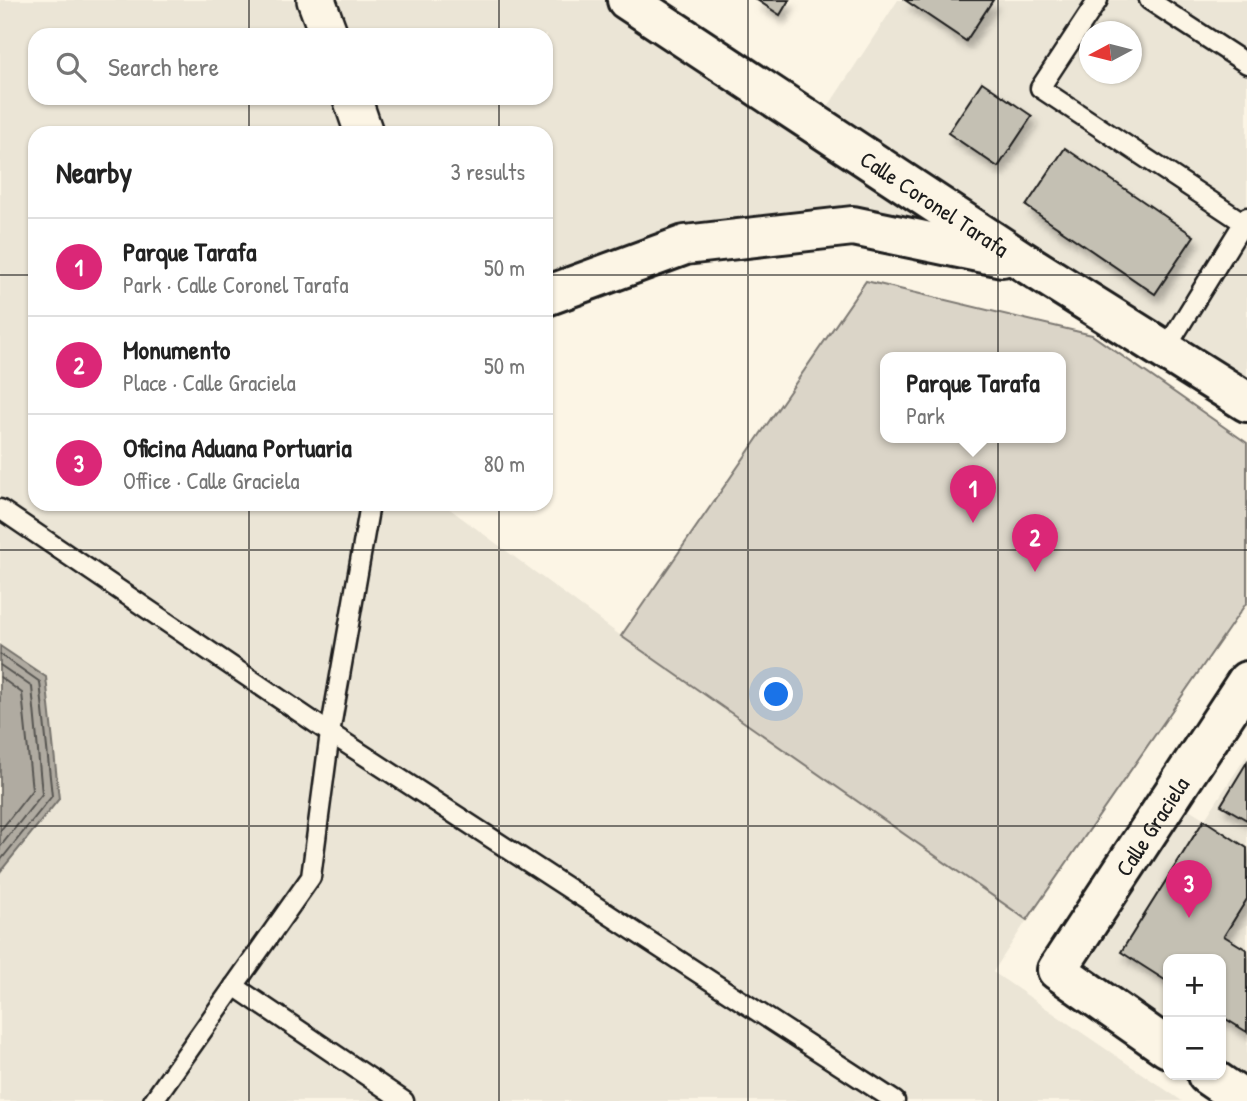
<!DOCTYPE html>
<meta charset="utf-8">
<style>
:root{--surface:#fff;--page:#f6f6f6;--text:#222;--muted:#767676;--line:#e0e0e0;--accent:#db2777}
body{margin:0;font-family:"Patrick Hand",sans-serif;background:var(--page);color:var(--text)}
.controls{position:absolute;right:21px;bottom:21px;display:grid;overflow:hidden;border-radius:14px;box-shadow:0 2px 5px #0004}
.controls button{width:63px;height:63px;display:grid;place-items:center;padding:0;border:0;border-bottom:2px solid var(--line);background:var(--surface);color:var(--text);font:35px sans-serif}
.compass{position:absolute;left:1079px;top:21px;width:63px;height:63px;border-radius:50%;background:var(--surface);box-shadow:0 2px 5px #0004;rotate:263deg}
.you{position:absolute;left:777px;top:695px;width:24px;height:24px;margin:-18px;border:5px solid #fff;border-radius:50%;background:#1a73e8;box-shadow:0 0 0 10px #1a73e833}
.badge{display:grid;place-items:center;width:46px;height:46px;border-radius:50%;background:var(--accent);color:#fff;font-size:23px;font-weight:700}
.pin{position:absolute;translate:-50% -58px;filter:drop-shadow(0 2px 4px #0008)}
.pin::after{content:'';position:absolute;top:37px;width:24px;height:21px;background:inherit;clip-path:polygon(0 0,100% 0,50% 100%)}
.popup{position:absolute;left:880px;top:352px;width:186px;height:91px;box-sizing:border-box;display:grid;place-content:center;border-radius:14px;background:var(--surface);filter:drop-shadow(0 2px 5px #0005);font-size:23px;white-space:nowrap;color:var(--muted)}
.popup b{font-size:26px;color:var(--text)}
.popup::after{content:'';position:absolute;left:50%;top:100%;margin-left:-14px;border:14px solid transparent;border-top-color:var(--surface)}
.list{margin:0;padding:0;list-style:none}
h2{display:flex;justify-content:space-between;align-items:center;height:91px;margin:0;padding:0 28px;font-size:30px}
h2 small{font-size:23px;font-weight:400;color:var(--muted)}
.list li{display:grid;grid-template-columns:46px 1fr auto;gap:21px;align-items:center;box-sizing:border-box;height:98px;padding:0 28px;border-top:2px solid var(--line)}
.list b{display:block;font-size:26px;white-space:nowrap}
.list p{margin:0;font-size:23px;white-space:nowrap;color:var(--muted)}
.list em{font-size:23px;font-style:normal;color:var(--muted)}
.icon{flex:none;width:38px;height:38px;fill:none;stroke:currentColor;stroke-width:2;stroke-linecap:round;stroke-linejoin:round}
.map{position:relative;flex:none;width:1247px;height:1101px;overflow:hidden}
.search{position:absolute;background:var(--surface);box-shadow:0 2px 5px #0004;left:28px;top:28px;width:525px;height:77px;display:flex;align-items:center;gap:18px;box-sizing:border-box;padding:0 24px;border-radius:21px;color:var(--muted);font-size:26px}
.panel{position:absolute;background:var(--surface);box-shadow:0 2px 5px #0004;left:28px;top:126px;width:525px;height:385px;border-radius:21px}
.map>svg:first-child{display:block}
.built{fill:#ebe5d6;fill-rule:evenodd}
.green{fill:#dbd5c8;stroke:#7c7872;stroke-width:2;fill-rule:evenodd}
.water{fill:#b0aba1;stroke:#75726c;stroke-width:2}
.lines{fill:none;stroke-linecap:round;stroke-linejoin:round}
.shore{stroke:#575551;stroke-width:2}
.building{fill:#c4c0b3;stroke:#1c1c1c;stroke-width:2;filter:url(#shadow)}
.lane-casing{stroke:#1c1c1c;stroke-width:23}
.street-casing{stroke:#1c1c1c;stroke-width:42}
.secondary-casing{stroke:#1c1c1c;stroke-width:44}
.lane{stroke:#fcf5e5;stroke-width:18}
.street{stroke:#fcf5e5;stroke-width:37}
.secondary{stroke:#fcf5e5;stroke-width:38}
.grid{fill:none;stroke:#1c1c1c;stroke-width:2;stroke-opacity:0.55}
.labels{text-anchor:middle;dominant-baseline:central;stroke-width:5;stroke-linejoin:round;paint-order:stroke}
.street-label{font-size:23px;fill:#1c1c1c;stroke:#fcf5e5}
</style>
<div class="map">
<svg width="1247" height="1101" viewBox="0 0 1247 1101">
<defs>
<filter id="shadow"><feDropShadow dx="4.5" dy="8" stdDeviation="3.5" flood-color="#0004"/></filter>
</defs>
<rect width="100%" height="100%" fill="#fcf5e5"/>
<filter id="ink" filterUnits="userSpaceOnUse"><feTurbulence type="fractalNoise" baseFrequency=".0143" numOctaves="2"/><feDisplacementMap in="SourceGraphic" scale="14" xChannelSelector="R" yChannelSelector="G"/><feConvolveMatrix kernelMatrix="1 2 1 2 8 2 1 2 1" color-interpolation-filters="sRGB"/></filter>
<g filter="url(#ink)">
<g class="built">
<path d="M0 0H633L816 125 898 0H1247V402L1014 254 853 226 546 296V133H35V504H443L621 636 1027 920 993 972 1182 1101H0V872L59 799 46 677 0 646ZM1090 32H1132V74H1090ZM35 35H546V98H35Z"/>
<polygon points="1247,755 1247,1101 1221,1075 1221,959 1168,959 1168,1048 1057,970 1171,798 1205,819"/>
</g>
<path class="green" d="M866 281 1092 335 1247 443V602L1027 920 621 636ZM886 357H1060V437H886Z"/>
<polygon class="water" points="0,646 46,677 59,799 0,872"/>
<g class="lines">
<g class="shore">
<polyline points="0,654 40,682 52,796 0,861"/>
<polyline points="0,665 32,687 42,794 0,847"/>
<polyline points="0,677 22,693 32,790 0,831"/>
</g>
</g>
<g class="building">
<polygon points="757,0 789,0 780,15"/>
<polygon points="905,0 993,0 966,41"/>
<polygon points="982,82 1032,116 998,167 948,133"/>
<polygon points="1065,148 1194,236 1155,294 1026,206"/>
<polygon points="1247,762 1247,820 1221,805"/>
<polygon points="1204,820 1247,848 1247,899 1224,936 1247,950 1247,1032 1221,1016 1221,959 1168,959 1168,982 1121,952"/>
</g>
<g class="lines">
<defs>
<g id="lane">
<polyline points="1098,0 1040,88 1247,225"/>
<polyline points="1149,0 1247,64"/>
<polyline points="1165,350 1247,217"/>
<polyline points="0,509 330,733 895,1101"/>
<polyline points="234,986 404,1101"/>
<polyline points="153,1101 311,877 330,733 370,504"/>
</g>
<g id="street">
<polyline points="316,0 329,35"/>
<polyline points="352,98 364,133"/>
</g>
<g id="secondary">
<path id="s1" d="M627 0 1021 260 1247 402"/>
<polyline points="546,296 685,245 853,226 1002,257"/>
<path id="s2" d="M1168 1048 1057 970 1247 681"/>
<polyline points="1207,1075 1245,1101"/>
</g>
</defs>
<use href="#lane" class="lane-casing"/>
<use href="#street" class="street-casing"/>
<use href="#secondary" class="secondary-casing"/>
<use href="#lane" class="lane"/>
<use href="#street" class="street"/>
<use href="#secondary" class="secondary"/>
</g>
</g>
<path class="grid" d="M249 0V35M499 0V35M748 0V1101M998 0V1101M249 98V133M499 98V133M0 275H35M546 275H1247M249 504V1101M499 504V1101M0 550H1247M0 826H1247"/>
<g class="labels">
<g class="street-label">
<text stroke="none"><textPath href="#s1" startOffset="369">Calle Coronel Tarafa</textPath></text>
<text stroke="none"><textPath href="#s2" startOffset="308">Calle Graciela</textPath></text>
</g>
</g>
</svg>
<div class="controls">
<button>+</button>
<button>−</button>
</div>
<svg class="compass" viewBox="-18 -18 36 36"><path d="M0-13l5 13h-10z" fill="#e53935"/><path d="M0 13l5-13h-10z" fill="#767676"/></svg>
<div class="you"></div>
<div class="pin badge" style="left:973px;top:523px">1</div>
<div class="popup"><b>Parque Tarafa</b>Park</div>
<div class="pin badge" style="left:1035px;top:572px">2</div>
<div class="pin badge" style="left:1189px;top:918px">3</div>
<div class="search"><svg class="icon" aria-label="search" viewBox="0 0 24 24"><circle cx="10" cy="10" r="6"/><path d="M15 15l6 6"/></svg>Search here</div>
<section class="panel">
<h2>Nearby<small>3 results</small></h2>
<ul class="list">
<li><span class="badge">1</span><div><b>Parque Tarafa</b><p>Park · Calle Coronel Tarafa</p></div><em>50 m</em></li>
<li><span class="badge">2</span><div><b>Monumento</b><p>Place · Calle Graciela</p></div><em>50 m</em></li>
<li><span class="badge">3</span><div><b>Oficina Aduana Portuaria</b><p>Office · Calle Graciela</p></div><em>80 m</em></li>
</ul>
</section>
</div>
